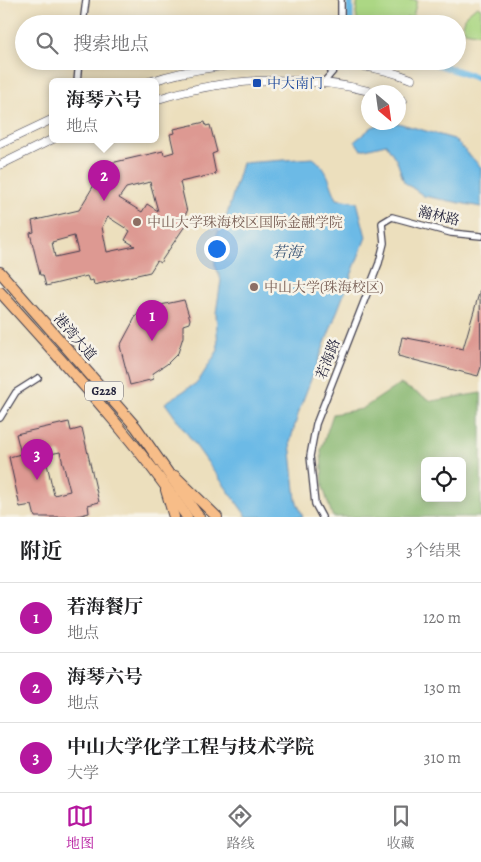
<!DOCTYPE html>
<html lang="zh">
<meta charset="utf-8">
<style>
:root{--surface:#fff;--page:#f2f2f2;--text:#202124;--muted:#757577;--line:#e0e0e0;--accent:#b5179e}
body{margin:0;font-family:Alegreya,"Noto Serif SC",serif;background:var(--page);color:var(--text)}
.controls{position:absolute;right:15px;bottom:15px;display:grid;overflow:hidden;border-radius:8px;box-shadow:0 2px 12px #0003}
.controls button{width:45px;height:45px;display:grid;place-items:center;padding:0;border:0;border-bottom:1px solid var(--line);background:var(--surface);color:var(--text);font:25px sans-serif}
.compass{position:absolute;left:361px;top:85px;width:45px;height:45px;border-radius:50%;background:var(--surface);box-shadow:0 2px 12px #0003;rotate:151deg}
.you{position:absolute;left:216px;top:248px;width:18px;height:18px;margin:-12px;border:4px solid #fff;border-radius:50%;background:#1a73e8;box-shadow:0 0 0 8px #1a73e833}
.badge{display:grid;place-items:center;width:32px;height:32px;border-radius:50%;background:var(--accent);color:#fff;font-size:16px;font-weight:700}
.pin{position:absolute;translate:-50% -41px;filter:drop-shadow(0 1px 2px #0008)}
.pin::after{content:'';position:absolute;top:26px;width:18px;height:15px;background:inherit;clip-path:polygon(0 0,100% 0,50% 100%)}
.popup{position:absolute;left:49px;top:78px;width:110px;height:65px;box-sizing:border-box;display:grid;place-content:center;border-radius:8px;background:var(--surface);filter:drop-shadow(0 1px 4px #0005);font-size:16px;white-space:nowrap;color:var(--muted)}
.popup b{font-size:19px;color:var(--text)}
.popup::after{content:'';position:absolute;left:50%;top:100%;margin-left:-10px;border:10px solid transparent;border-top-color:var(--surface)}
.list{margin:0;padding:0;list-style:none}
h2{display:flex;justify-content:space-between;align-items:center;height:65px;margin:0;padding:0 20px;font-size:21px}
h2 small{font-size:16px;font-weight:400;color:var(--muted)}
.list li{display:grid;grid-template-columns:32px 1fr auto;gap:15px;align-items:center;box-sizing:border-box;height:70px;padding:0 20px;border-top:1px solid var(--line)}
.list b{display:block;font-size:19px;white-space:nowrap}
.list p{margin:0;font-size:16px;white-space:nowrap;color:var(--muted)}
.list em{font-size:16px;font-style:normal;color:var(--muted)}
.icon{flex:none;width:28px;height:28px;fill:none;stroke:currentColor;stroke-width:2;stroke-linecap:round;stroke-linejoin:round}
.map{position:relative;flex:none;width:481px;height:517px;overflow:hidden}
.search{position:absolute;background:var(--surface);box-shadow:0 2px 12px #0003;left:15px;right:15px;top:15px;height:55px;display:flex;align-items:center;gap:12px;box-sizing:border-box;padding:0 18px;border-radius:28px;color:var(--muted);font-size:19px}
.sheet{height:275px;background:var(--surface)}
nav{display:flex;justify-content:space-around;align-items:center;box-sizing:border-box;height:70px;border-top:1px solid var(--line);background:var(--surface);font-size:14px;color:var(--muted)}
nav a{display:grid;justify-items:center;gap:2px}
nav .on{color:var(--accent)}
.map>svg:first-child{display:block}
.green{fill:#acd784;stroke:#677c60}
.forest{fill:#89b872;stroke:#566d56;fill-rule:evenodd}
.water{fill:#6cbae6;stroke:#476e90}
.lines{fill:none;stroke-linecap:round;stroke-linejoin:round}
.canal{stroke:#6cbae6;stroke-width:7}
.building{fill:#dd9992;fill-rule:evenodd}
.minor-casing{stroke:#403e4e;stroke-width:8}
.tertiary-casing{stroke:#403e4e;stroke-width:9}
.trunk-casing{stroke:#403e4e;stroke-width:12}
.minor{stroke:#fff;stroke-width:5.5}
.tertiary{stroke:#fff;stroke-width:8}
.trunk{stroke:#f7bd88;stroke-width:10}
.transit-dot{fill:#1a4fb4;stroke:#f7f3e8;stroke-width:2}
.education-dot{fill:#8d6e63;stroke:#f7f3e8;stroke-width:2}
.labels{text-anchor:middle;dominant-baseline:central;stroke-width:5;stroke-linejoin:round;paint-order:stroke}
.shield{fill:#f7f3e8;stroke:#62616f;stroke-width:1}
.shield-label{font-size:12px;font-weight:bold;fill:#22223b}
.transit-label{font-size:14px;fill:#164399;stroke:#f7f3e8;text-anchor:start}
.street-label{font-size:14px;fill:#22223b;stroke:#f7f3e8}
.education-label{font-size:14px;fill:#785e54;stroke:#f7f3e8;text-anchor:start}
.water-label{font-size:15px;font-style:italic;fill:#3c5777;stroke:#f7f3e8}
</style>
<div class="map">
<svg width="481" height="517" viewBox="0 0 481 517">
<rect width="100%" height="100%" fill="#f7f3e8"/>
<filter id="ink" filterUnits="userSpaceOnUse"><feTurbulence type="fractalNoise" baseFrequency=".02" numOctaves="2"/><feDisplacementMap in="SourceGraphic" scale="10" xChannelSelector="R" yChannelSelector="G"/><feConvolveMatrix kernelMatrix="1 2 1 2 8 2 1 2 1" color-interpolation-filters="sRGB"/></filter>
<filter id="wash" filterUnits="userSpaceOnUse"><feTurbulence type="fractalNoise" baseFrequency=".0096" numOctaves="4" result="noise"/><feDisplacementMap in="SourceGraphic" scale="20" xChannelSelector="R" yChannelSelector="G"/><feGaussianBlur stdDeviation="1.12" result="paint"/><feColorMatrix in="noise" values="0 0 0 0 0 0 0 0 0 0 0 0 0 0 0 0 0 1.4 0 .05"/><feComposite in="paint" operator="in"/></filter>
<g filter="url(#wash)">
<rect width="100%" height="100%" fill="#ecdfbd"/>
<g class="green">
<polygon points="358,0 417,0 413,17 406,18 405,24 358,24 356,13"/>
<polygon points="477,6 481,8 481,34 465,31 463,25 466,15"/>
</g>
<path class="forest" d="M400 384 432 401 481 393V517H333L332 515 323 487 321 450 333 414 362 409ZM425 461H462V498H425Z"/>
<g class="water">
<polygon points="387,122 398,123 454,139 481,167 481,207 424,196 404,182 397,161 386,144 361,150 355,141 372,127"/>
<path d="M313 158C329 169 329 183 337 199L357 202 366 237 300 408 290 442 296 500 303 517H247L165 403 198 382 218 350 216 313 221 280 215 265 214 240 226 218 242 163Z"/>
</g>
<g class="lines">
<g class="canal">
<polyline points="350,24 350,0"/>
<polyline points="428,61 481,79"/>
</g>
</g>
<g id="blocks">
<g class="building">
<path d="M205 122 206 126 210 125 217 152 212 154 216 174 180 182 187 212 182 219 187 223 160 263 157 261 150 272 94 285 93 280 89 281 87 276 46 286 43 275H40L30 233 34 232 32 221 79 210 100 175 98 166 163 151 164 155 174 152 170 134 175 133 174 129ZM150 182 158 211 147 204 142 212 119 198 126 188ZM108 217 130 231 125 240 135 246 107 252 102 227ZM74 236 78 252 55 257 52 242Z"/>
<polygon points="480,290 481,367 478,376 398,356 402,337 463,349"/>
<polygon points="184,300 190,319 189,323 183,325 183,337 178,353 167,364 152,374 154,379 130,385 120,346 136,316 142,309"/>
<path d="M69 422 71 431 82 428 99 502 88 505 89 513 73 517H35L32 505 20 507 9 457 21 454 16 434ZM60 452 70 491 54 495 45 455Z"/>
</g>
</g>
</g>
<g filter="url(#ink)">
<use href="#blocks" fill-opacity="0" stroke="#403e4e" stroke-width="1"/>
<g class="lines">
<defs>
<g id="minor">
<polyline points="341,0 341,24"/>
<polyline points="83,24 86,0"/>
<polyline points="77,82 79,61"/>
<polyline points="323,83 341,62"/>
<polyline points="0,418 16,392 38,378"/>
<polyline points="322,517 315,504 310,456 316,424 379,263 384,243 382,223 392,217 451,233 481,236"/>
</g>
<g id="tertiary">
<path d="M309 61C344 63 379 66 411 79"/>
<path d="M149 82C196 66 244 63 294 61"/>
<path d="M155 100C225 77 303 74 373 92"/>
<polyline points="398,100 403,101"/>
<polyline points="0,144 53,119"/>
<polyline points="0,165 53,139"/>
</g>
<g id="trunk">
<polyline points="0,272 136,427 199,517"/>
<path d="M0 292C65 365 133 436 187 517"/>
<polyline points="175,476 217,517"/>
<polyline points="166,490 174,517"/>
</g>
</defs>
<use href="#minor" class="minor-casing"/>
<use href="#tertiary" class="tertiary-casing"/>
<use href="#trunk" class="trunk-casing"/>
<use href="#minor" class="minor"/>
<use href="#tertiary" class="tertiary"/>
<use href="#trunk" class="trunk"/>
</g>
</g>
<rect class="transit-dot" x="252" y="78" width="10" height="10" rx="2.5"/>
<g class="education-dot">
<circle cx="137" cy="222" r="5"/>
<circle cx="254" cy="287" r="5"/>
</g>
<g class="labels">
<rect class="shield" x="85" y="381.5" width="38" height="19" rx="4"/>
<g class="shield-label">
<text x="104" y="391">G228</text>
</g>
<g class="transit-label">
<text x="267" y="83">中大南门</text>
</g>
<g class="street-label">
<text transform="translate(439 216) rotate(13)">瀚林路</text>
<text transform="translate(75 337) rotate(49)">港湾大道</text>
<text transform="translate(328 359) rotate(-69)">若海路</text>
</g>
<g class="education-label">
<text x="147" y="222">中山大学珠海校区国际金融学院</text>
<text x="264" y="287">中山大学(珠海校区)</text>
</g>
<g class="water-label">
<text x="287" y="252">若海</text>
</g>
</g>
</svg>
<div class="controls">
<button><svg class="icon" aria-label="locate" viewBox="0 0 24 24"><circle cx="12" cy="12" r="6"/><path d="M12 2v4M12 18v4M2 12h4M18 12h4"/></svg></button>
</div>
<svg class="compass" viewBox="-18 -18 36 36"><path d="M0-13l5 13h-10z" fill="#e53935"/><path d="M0 13l5-13h-10z" fill="#757577"/></svg>
<div class="you"></div>
<div class="pin badge" style="left:152px;top:341px">1</div>
<div class="pin badge" style="left:104px;top:201px">2</div>
<div class="popup"><b>海琴六号</b>地点</div>
<div class="pin badge" style="left:37px;top:480px">3</div>
<div class="search"><svg class="icon" aria-label="search" viewBox="0 0 24 24"><circle cx="10" cy="10" r="6"/><path d="M15 15l6 6"/></svg>搜索地点</div>
</div>
<section class="sheet">
<h2>附近<small>3个结果</small></h2>
<ul class="list">
<li><span class="badge">1</span><div><b>若海餐厅</b><p>地点</p></div><em>120 m</em></li>
<li><span class="badge">2</span><div><b>海琴六号</b><p>地点</p></div><em>130 m</em></li>
<li><span class="badge">3</span><div><b>中山大学化学工程与技术学院</b><p>大学</p></div><em>310 m</em></li>
</ul>
</section>
<nav>
<a class="on"><svg class="icon" aria-label="map" viewBox="0 0 24 24"><path d="M3 6l6-2 6 2 6-2v14l-6 2-6-2-6 2zM9 4v14M15 6v14"/></svg>地图</a>
<a><svg class="icon" aria-label="directions" viewBox="0 0 24 24"><path d="M12 3l9 9-9 9-9-9zM9 14v-3h6M13 9l2 2-2 2"/></svg>路线</a>
<a><svg class="icon" aria-label="saved" viewBox="0 0 24 24"><path d="M7 4h10v16l-5-4-5 4z"/></svg>收藏</a>
</nav>
